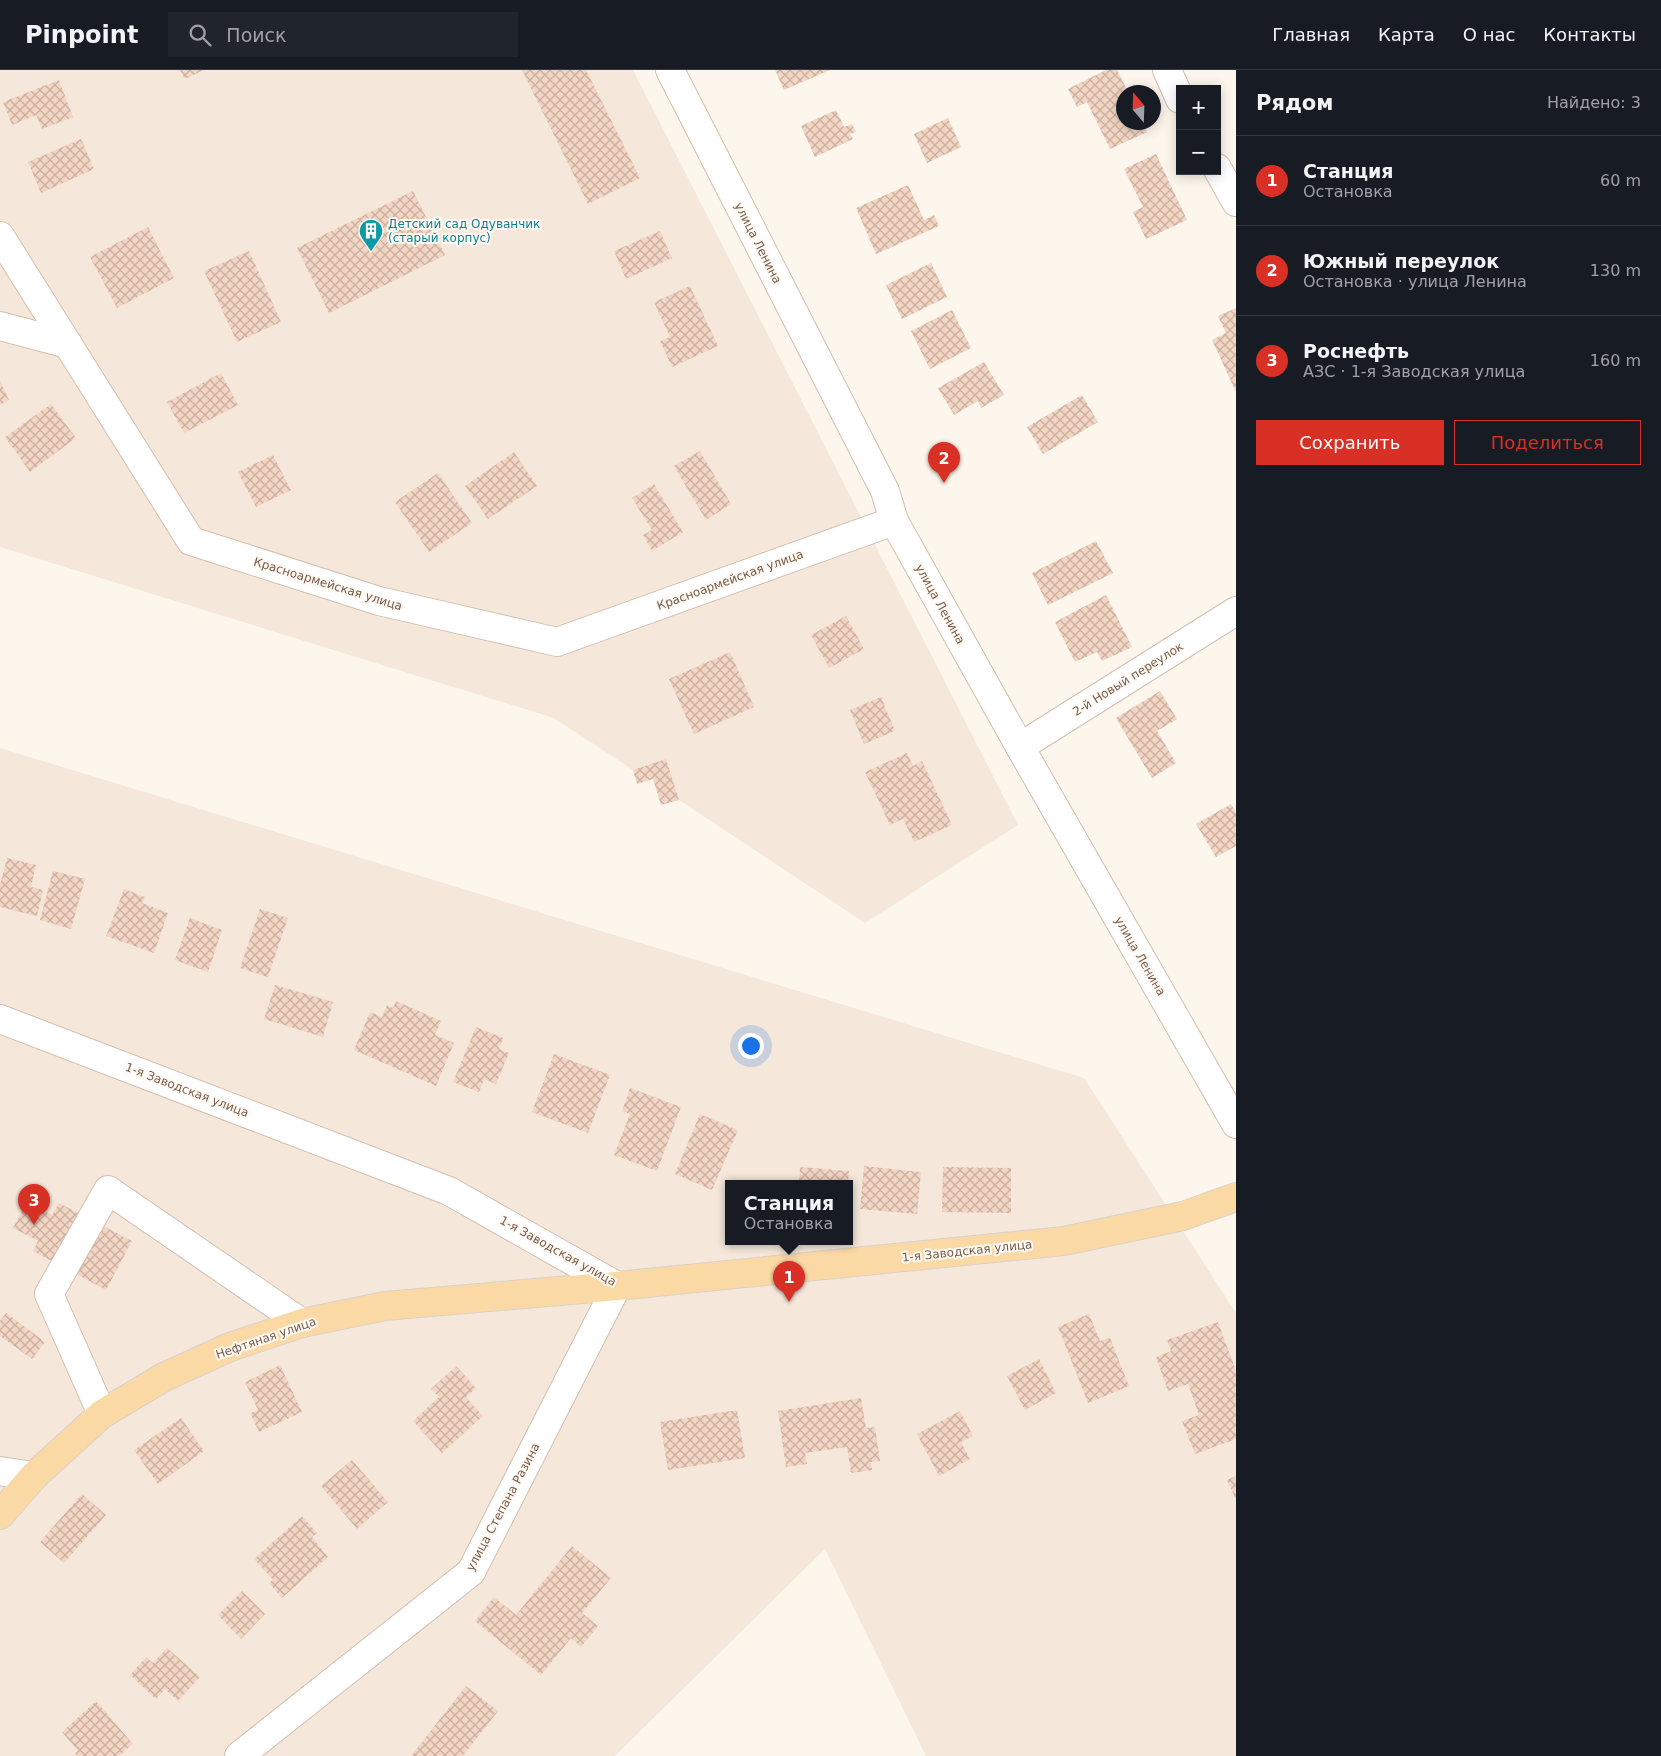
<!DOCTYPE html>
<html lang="ru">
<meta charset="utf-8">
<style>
:root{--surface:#171b24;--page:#20242c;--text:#f1f3f6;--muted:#9ea1a6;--line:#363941;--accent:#d93025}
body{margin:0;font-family:"DejaVu Sans",sans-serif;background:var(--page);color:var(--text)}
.controls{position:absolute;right:15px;top:15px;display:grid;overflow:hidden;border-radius:0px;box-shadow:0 2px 12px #0003}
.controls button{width:45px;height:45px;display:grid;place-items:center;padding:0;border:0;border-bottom:1px solid var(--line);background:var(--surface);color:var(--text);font:25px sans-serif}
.compass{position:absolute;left:1116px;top:15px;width:45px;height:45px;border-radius:50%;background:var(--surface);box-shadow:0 2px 12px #0003;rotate:341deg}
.you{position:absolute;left:750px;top:975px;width:18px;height:18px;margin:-12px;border:4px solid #fff;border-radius:50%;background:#1a73e8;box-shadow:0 0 0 8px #1a73e833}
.badge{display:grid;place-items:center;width:32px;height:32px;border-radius:50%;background:var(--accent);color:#fff;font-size:16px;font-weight:700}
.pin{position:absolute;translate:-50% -41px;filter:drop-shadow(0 1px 2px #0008)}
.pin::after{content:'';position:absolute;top:26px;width:18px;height:15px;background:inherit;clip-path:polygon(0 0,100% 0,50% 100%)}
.popup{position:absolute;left:725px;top:1110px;width:128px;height:65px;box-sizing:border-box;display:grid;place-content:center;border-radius:0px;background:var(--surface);filter:drop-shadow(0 1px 4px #0005);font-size:16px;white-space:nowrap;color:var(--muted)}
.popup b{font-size:19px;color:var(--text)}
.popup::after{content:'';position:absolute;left:50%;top:100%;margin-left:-10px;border:10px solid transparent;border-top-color:var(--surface)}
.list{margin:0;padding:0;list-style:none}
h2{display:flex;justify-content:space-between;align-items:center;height:65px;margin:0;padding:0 20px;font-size:21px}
h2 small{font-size:16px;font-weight:400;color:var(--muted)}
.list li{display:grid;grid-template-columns:32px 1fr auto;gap:15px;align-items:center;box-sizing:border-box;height:90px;padding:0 20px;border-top:1px solid var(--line)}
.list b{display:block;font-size:19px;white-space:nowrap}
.list p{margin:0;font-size:16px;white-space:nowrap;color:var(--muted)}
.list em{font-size:16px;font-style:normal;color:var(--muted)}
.actions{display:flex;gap:10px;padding:15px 20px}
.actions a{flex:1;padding:11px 0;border:1px solid var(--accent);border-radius:0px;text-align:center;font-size:18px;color:var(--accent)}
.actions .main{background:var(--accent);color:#fff}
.icon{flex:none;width:28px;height:28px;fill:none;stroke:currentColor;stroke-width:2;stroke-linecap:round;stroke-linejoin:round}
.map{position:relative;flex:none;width:1236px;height:1686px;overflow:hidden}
header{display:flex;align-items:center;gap:30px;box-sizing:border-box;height:70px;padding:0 25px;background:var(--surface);border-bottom:1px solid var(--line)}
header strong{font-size:24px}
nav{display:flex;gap:28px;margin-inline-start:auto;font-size:18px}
.search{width:350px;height:45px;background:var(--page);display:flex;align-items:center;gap:12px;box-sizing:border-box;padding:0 18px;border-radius:0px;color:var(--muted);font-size:19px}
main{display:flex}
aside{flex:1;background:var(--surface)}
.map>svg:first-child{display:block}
.residential{fill:#f5e8da;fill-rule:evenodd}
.building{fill:url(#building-cross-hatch)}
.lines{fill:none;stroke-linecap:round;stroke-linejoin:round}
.minor-casing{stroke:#d1beb0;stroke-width:30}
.major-casing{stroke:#dad1cd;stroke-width:30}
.minor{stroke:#fff;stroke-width:28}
.major{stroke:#fbd9a5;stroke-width:28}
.labels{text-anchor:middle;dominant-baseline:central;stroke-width:4;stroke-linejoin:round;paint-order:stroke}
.culture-label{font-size:12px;fill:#0d838f;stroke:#fffaf3;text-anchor:start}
.street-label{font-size:12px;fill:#7a5c4d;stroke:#fffaf3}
</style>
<header>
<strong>Pinpoint</strong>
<div class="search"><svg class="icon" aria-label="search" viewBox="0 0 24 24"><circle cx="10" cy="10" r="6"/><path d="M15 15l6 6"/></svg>Поиск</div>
<nav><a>Главная</a><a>Карта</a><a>О нас</a><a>Контакты</a></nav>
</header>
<main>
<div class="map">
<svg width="1236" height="1686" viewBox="0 0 1236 1686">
<defs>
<pattern id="building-cross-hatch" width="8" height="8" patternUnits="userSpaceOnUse" patternTransform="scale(1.25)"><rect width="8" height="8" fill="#f3d5c3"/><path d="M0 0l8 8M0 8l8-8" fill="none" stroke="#cab0a1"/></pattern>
</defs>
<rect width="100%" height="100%" fill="#fdf6ec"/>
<g class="residential">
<polygon points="0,0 633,0 1018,755 865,853 679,730 653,709 633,700 554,648 0,477"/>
<path d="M0 678 1084 1008 1236 1243V1686H926L825 1479 615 1686H0ZM729 1113H849V1171H729Z"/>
</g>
<g class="building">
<polygon points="180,0 204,0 185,9"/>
<polygon points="522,0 586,0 640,108 588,134"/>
<polygon points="775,0 830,0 784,20"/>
<polygon points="1106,0 1117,0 1128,22 1124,22 1124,52 1142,52 1147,62 1110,79 1087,32 1077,37 1068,19"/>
<polygon points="59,10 73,47 42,59 36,45 12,55 3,32"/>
<polygon points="836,40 844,57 852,54 856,62 850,64 853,69 815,87 801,56"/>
<polygon points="948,48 961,77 927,93 914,64"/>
<polygon points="81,69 94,99 41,123 28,92"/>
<polygon points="1156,84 1187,150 1146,169 1133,142 1143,137 1124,99"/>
<polygon points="908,115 924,150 934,145 939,156 876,184 856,138"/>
<polygon points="413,121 445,185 329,243 297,178"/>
<polygon points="148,157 174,208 117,238 90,187"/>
<polygon points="660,161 672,188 626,209 614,181"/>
<polygon points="249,181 281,252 237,272 204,201"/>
<polygon points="931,193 947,227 902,249 886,215"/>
<polygon points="690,216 718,276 672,297 660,271 670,267 654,232"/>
<polygon points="1236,238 1236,322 1212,270 1226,263 1218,246"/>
<polygon points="952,240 971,278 930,299 911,261"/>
<polygon points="984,292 1004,325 981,338 978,331 954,345 938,318"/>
<polygon points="221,303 238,335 184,363 167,332"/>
<polygon points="0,311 9,330 0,335"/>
<polygon points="1082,325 1098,352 1043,384 1027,357"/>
<polygon points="51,334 76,368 30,402 5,367"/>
<polygon points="700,381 731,434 706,450 674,396"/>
<polygon points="514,382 537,416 488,449 465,416"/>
<polygon points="273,385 291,420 256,437 238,402"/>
<polygon points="438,403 472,453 429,482 395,432"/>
<polygon points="654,414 683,462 652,481 643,465 652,460 632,428"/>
<polygon points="1096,471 1113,503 1048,535 1032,503"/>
<polygon points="1106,525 1132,577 1102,591 1097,582 1075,592 1055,552"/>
<polygon points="846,546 864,579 829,598 811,565"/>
<polygon points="730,582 754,637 694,664 669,609"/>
<polygon points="1160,621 1177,649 1157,661 1176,693 1152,708 1116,648"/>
<polygon points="881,627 895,661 864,674 850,640"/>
<polygon points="907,683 913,696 922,691 952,755 914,772 903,749 890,755 865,702"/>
<polygon points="666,689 679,730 661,735 653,709 637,714 633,700"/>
<polygon points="1231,734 1236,743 1236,776 1216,787 1196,754"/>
<polygon points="7,788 36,795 31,817 43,820 37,846 0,837 0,815"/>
<polygon points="53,801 85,809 71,859 40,850"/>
<polygon points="124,819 145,827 142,833 168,843 154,883 106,866"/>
<polygon points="260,839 288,848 268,907 240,898"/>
<polygon points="190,848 222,860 208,902 175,890"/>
<polygon points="275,915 333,932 323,967 264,949"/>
<polygon points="396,931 441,951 435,965 454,973 436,1016 354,980 370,942 382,947 387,935 393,938"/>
<polygon points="476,957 503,968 499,979 509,983 496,1014 484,1009 479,1022 453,1012"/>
<polygon points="554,984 610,1005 588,1063 532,1042"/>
<polygon points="630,1018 681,1037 657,1101 614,1085 630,1044 622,1041"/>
<polygon points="700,1044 738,1060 712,1120 675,1104"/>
<polygon points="864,1096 921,1102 917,1144 860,1139"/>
<polygon points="800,1097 849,1101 848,1113 799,1113"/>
<polygon points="943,1097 1011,1098 1011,1143 942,1142"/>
<polygon points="27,1132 52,1145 59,1133 132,1171 106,1220 33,1181 38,1171 13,1158"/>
<polygon points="6,1243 45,1272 32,1289 0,1266 0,1251"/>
<polygon points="1089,1244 1100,1271 1110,1268 1129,1316 1088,1333 1058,1257"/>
<polygon points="1218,1252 1236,1301 1236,1369 1195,1384 1182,1351 1199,1345 1188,1314 1168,1321 1156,1287 1171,1281 1167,1270"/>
<polygon points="1039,1289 1056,1323 1025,1340 1007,1306"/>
<polygon points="280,1295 302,1342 259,1362 250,1343 258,1340 245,1312"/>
<polygon points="456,1296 476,1318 466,1327 483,1346 442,1383 413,1351 439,1327 431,1319"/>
<polygon points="861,1328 866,1358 875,1357 880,1391 871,1392 872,1400 851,1403 847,1377 805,1383 807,1394 786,1397 778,1341"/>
<polygon points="737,1340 745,1388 668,1400 660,1352"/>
<polygon points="960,1341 973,1366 961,1372 970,1389 939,1406 917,1364"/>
<polygon points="181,1348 204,1381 158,1414 134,1380"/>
<polygon points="352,1390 388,1432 357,1459 321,1416"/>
<polygon points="1236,1406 1236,1430 1227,1410"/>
<polygon points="82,1424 106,1445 64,1493 40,1472"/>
<polygon points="302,1446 317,1463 312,1467 328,1487 282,1528 269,1513 273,1510 254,1489"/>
<polygon points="572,1476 611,1508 582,1543 598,1556 581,1577 571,1568 541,1605 475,1551 494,1527 516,1545"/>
<polygon points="242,1521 265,1544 241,1569 218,1545"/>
<polygon points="167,1578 200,1607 178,1631 165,1619 156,1629 130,1605 146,1587 153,1593"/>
<polygon points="466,1616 498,1641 463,1686 411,1686"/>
<polygon points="96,1631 133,1674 119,1686 77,1686 75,1683 78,1681 62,1662"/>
</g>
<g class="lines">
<defs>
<g id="minor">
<polyline points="670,0 885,421 894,451 1020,677 1236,1054"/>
<polyline points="1167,0 1180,29"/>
<polyline points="1217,98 1236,132"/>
<polyline points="0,166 191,471 379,531 557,572 894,451"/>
<polyline points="0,256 68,274"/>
<polyline points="1020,677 1236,541"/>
<polyline points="0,949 449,1121 617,1216 471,1502 239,1686"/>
<polyline points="102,1344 49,1224 108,1120 302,1253"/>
<polyline points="0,1401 34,1406"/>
</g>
<polyline id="major" points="0,1445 34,1406 102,1344 164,1307 230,1277 302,1253 385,1236 617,1216 1064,1171 1183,1146 1236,1127"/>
</defs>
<use href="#minor" class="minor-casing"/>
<use href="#major" class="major-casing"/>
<use href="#minor" class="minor"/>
<use href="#major" class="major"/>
</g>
<defs>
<symbol id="building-pin" viewBox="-11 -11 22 30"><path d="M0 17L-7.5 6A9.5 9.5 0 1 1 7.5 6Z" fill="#0f9aa8" stroke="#fffaf3"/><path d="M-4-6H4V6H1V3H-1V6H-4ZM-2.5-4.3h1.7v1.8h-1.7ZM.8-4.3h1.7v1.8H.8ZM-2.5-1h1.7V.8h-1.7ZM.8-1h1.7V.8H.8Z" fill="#fff"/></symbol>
</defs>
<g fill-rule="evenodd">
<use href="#building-pin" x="357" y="147" width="28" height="38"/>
</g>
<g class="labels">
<g class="culture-label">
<text x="388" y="154">Детский сад Одуванчик<tspan x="388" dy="14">(старый корпус)</tspan></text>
</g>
<g class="street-label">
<text transform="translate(758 173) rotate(63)">улица Ленина</text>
<text transform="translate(730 510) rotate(-20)">Красноармейская улица</text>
<text transform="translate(328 514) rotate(17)">Красноармейская улица</text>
<text transform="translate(940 534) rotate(61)">улица Ленина</text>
<text transform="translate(1128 609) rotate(-32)">2-й Новый переулок</text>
<text transform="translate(1140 886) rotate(60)">улица Ленина</text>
<text transform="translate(187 1020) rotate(21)">1-я Заводская улица</text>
<text transform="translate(558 1181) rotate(29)">1-я Заводская улица</text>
<text transform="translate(967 1181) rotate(-6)">1-я Заводская улица</text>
<text transform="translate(266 1268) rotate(-19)">Нефтяная улица</text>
<text transform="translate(503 1437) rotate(-62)">улица Степана Разина</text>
</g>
</g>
</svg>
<div class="controls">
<button>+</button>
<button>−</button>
</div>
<svg class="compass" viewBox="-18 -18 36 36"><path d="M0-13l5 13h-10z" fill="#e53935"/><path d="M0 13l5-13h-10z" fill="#9ea1a6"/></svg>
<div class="you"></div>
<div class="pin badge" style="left:789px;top:1232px">1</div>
<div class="popup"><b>Станция</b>Остановка</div>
<div class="pin badge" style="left:944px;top:413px">2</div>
<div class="pin badge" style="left:34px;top:1155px">3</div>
</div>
<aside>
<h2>Рядом<small>Найдено: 3</small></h2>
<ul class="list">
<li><span class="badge">1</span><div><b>Станция</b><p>Остановка</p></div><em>60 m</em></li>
<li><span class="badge">2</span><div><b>Южный переулок</b><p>Остановка · улица Ленина</p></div><em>130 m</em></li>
<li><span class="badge">3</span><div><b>Роснефть</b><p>АЗС · 1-я Заводская улица</p></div><em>160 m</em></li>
</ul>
<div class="actions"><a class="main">Сохранить</a><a>Поделиться</a></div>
</aside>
</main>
